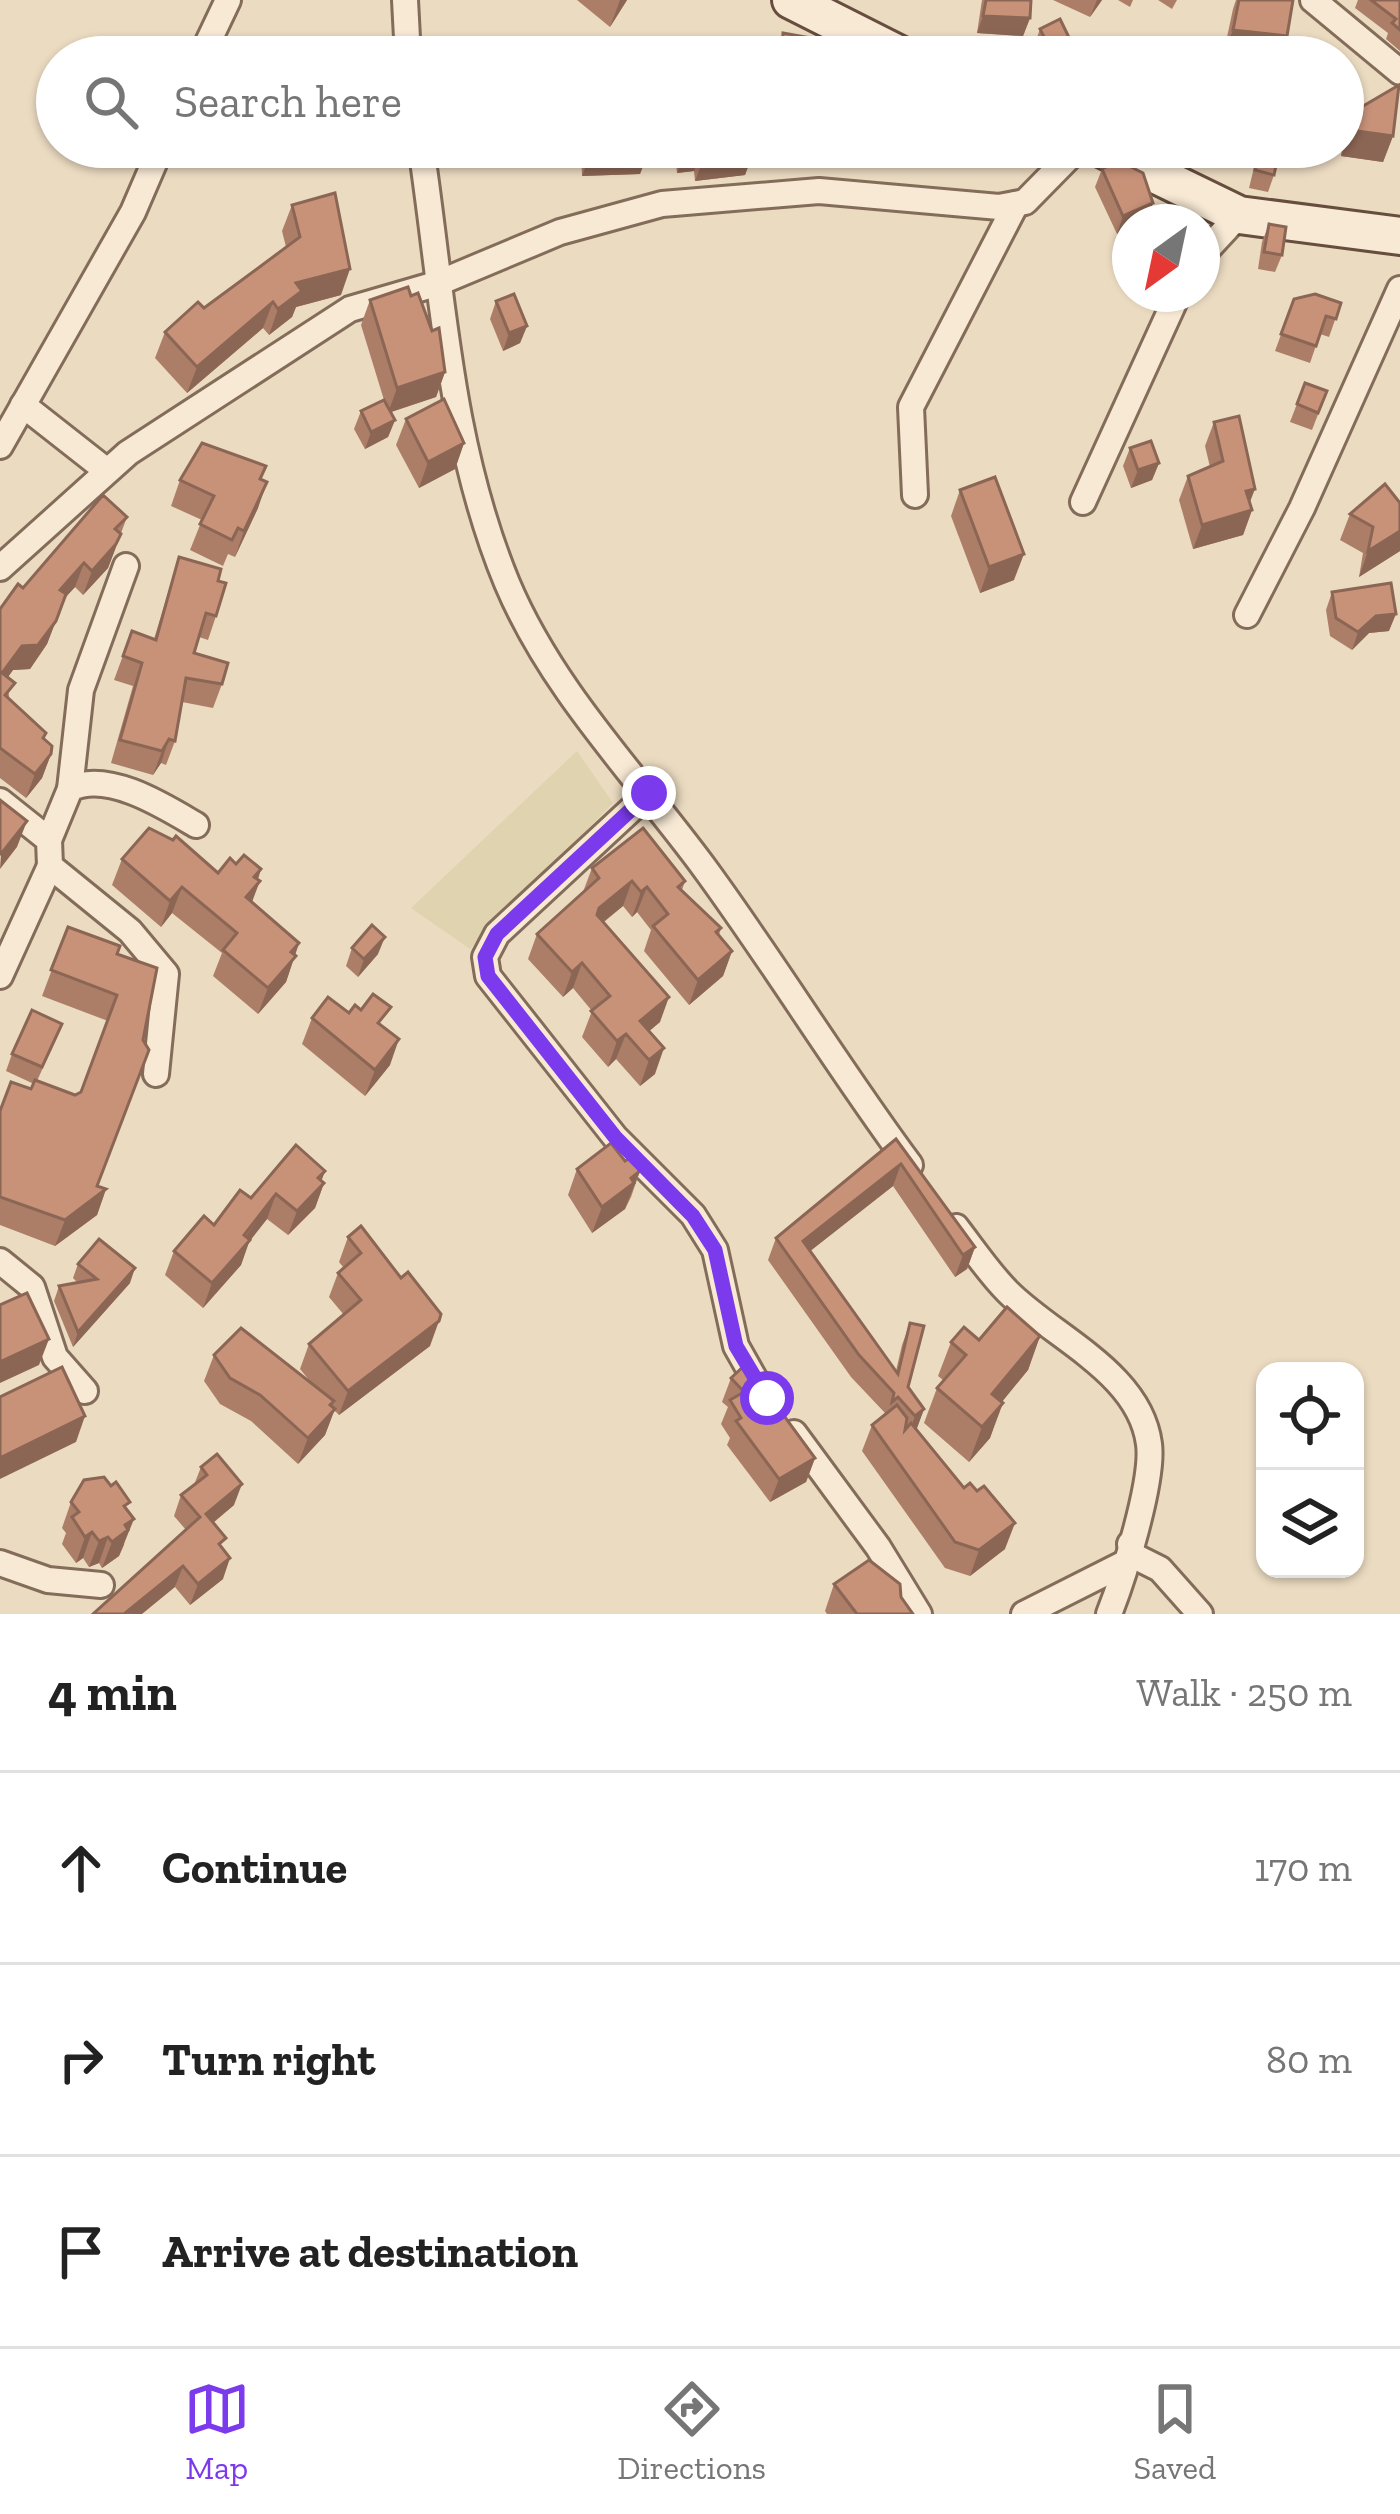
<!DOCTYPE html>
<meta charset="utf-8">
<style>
:root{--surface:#fff;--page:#f6f6f6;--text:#222;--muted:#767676;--line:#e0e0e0;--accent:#7c3aed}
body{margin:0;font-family:"Zilla Slab",serif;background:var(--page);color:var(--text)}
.controls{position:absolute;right:36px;bottom:36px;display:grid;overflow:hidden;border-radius:24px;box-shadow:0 3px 9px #0004}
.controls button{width:108px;height:108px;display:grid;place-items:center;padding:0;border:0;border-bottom:3px solid var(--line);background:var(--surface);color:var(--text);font:60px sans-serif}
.compass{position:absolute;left:1112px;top:204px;width:108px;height:108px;border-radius:50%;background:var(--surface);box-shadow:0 3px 9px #0004;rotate:213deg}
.stop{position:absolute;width:36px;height:36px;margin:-27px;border:9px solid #7c3aed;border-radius:50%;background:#fff}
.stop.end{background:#7c3aed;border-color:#fff;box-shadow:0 3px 12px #0008}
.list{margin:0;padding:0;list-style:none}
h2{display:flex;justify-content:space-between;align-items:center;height:156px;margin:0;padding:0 48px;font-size:51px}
h2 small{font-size:39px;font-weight:400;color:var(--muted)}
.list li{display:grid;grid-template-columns:78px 1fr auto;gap:36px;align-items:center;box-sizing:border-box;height:192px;padding:0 48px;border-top:3px solid var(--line)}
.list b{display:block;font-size:45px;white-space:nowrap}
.list em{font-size:39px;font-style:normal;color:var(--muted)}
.icon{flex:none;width:66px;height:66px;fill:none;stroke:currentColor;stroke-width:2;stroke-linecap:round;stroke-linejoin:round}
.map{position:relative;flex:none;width:1400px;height:1614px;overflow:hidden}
.search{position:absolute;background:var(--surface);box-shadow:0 3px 9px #0004;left:36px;right:36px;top:36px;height:132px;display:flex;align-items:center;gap:30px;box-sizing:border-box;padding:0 42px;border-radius:66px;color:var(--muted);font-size:45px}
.sheet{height:732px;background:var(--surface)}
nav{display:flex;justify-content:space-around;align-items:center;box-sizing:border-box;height:168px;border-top:3px solid var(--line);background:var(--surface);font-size:33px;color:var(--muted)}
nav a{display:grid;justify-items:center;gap:6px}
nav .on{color:var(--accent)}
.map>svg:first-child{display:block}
.farmland{fill:#e0d3af}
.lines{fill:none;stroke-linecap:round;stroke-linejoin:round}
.street-casing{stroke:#846c5a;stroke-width:30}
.secondary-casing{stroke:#664d3d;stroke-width:42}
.street{stroke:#f7e9d4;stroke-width:24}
.secondary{stroke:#f7e9d4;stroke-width:36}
.wall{fill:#ac7e68}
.shaded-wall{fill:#8c6655}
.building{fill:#c89279;stroke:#8c6655;stroke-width:3}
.route{stroke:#7c3aed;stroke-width:15}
</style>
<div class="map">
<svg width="1400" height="1614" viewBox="0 0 1400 1614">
<rect width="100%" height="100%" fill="#ebdbc1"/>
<polygon class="farmland" points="577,751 613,803 470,949 411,908"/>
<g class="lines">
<defs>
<g id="street">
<polyline points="405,0 408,57"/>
<polyline points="1313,0 1400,72"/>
<polyline points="201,57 228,0"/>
<path d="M421 147C443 294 449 443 507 583 552 690 635 774 703 866 775 964 838 1068 910 1165"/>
<polyline points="1202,255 1239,215"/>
<polyline points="23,405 107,471"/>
<polyline points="0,446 133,212 161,147"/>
<polyline points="915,495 911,407 1016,204"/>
<polyline points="1083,502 1178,294"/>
<polyline points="0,568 128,453 350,309 436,284 560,232 662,204 819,191 999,207 1025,202 1079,147"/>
<polyline points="1247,615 1302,508 1400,289"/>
<polyline points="70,789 81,690 126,566"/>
<polyline points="649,793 497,934 485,957 488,976 615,1137 693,1215 715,1250 736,1346 762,1392"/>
<polyline points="0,801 49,840 50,866 130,931 166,974 156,1074"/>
<path d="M49 840 70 789C107 770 164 806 196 825"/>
<polyline points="0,976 50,866"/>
<path d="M956 1227C973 1249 989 1273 1008 1292 1054 1338 1140 1373 1149 1444 1154 1480 1123 1579 1109 1614"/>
<polyline points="0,1261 32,1287 55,1357 85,1391"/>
<polyline points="794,1433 878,1547 919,1614"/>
<polyline points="1130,1544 1134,1556 1160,1569 1200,1614"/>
<polyline points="0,1563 48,1580 101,1585"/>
<polyline points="1024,1614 1125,1563"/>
</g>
<g id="secondary">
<polyline points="791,0 904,57"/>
<polyline points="1099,147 1239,215 1400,236"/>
</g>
</defs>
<use href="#street" class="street-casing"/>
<use href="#secondary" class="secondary-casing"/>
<use href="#street" class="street"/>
<use href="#secondary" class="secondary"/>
</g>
<g class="wall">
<polygon points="577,0 627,0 610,27"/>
<polygon points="982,0 1031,0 1030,18 1023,36 977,33"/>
<polygon points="1053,0 1102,0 1090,17"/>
<polygon points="1118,0 1133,0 1130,7"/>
<polygon points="1158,0 1177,0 1172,9"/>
<polygon points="1236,0 1293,0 1223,56 1233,9"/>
<polygon points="1358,0 1400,0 1400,51 1386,39 1388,33 1355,8"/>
<polygon points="1040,29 1077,54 1076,57 1039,57 1034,46"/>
<polygon points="783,33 832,57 774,57"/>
<polygon points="1353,112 1393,136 1383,162 1341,156 1343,139"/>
<polygon points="581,147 650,147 640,174 582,176"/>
<polygon points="678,147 754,147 745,175 695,181 694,171 677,173 675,155"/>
<polygon points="1217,147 1236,147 1230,166 1213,162"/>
<polygon points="1259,147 1274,175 1268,192 1249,188"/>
<polygon points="1102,169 1146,221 1117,234 1095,187"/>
<polygon points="292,205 341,295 296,307 292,317 269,335 263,328 187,393 155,358 165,332 204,308 286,247 282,231"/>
<polygon points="1269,224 1282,255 1275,272 1258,269 1262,242"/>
<polygon points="1294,299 1341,303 1329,337 1320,334 1310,363 1275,351"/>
<polygon points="370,300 445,372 436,397 391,412 395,420 388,437 365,449 354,429 361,411 384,400 361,325"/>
<polygon points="496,301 527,326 520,343 503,351 490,319"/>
<polygon points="1305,383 1327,391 1312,430 1290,422"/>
<polygon points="406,419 464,443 455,469 419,488 396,445"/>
<polygon points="1214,422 1252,510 1243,535 1193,549 1179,500 1188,476 1210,467 1205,446"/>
<polygon points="1130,448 1159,463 1152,480 1131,488 1123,466"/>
<polygon points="266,466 261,479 258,508 235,557 228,554 223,566 190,550 202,520 171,506 180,480"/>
<polygon points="960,490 1014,580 980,593 951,516"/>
<polygon points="1400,503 1400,551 1359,577 1363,553 1340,540 1350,514"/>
<polygon points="127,517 108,568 83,595 75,587 63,600 47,644 30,669 13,670 8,677 9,698 46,733 44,739 51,754 42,778 26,798 0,778 0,609 23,588"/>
<polygon points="179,557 218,581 216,616 208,640 199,637 194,653 222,684 213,708 182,702 175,741 166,765 161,763 153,775 111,763 133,686 114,680 132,631 154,639"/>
<polygon points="1332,592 1389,631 1369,633 1352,650 1330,636 1326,610"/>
<polygon points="122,859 218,873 236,864 261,869 252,902 299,943 286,982 258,1014 213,976 222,953 172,913 161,927 112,885"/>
<polygon points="592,868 685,881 682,890 721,928 719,935 732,951 723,976 689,1005 644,951 651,930 637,912 632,917 623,906 604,922 660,1022 649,1031 655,1074 640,1086 616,1059 608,1067 582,1037 592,1011 573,988 563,997 528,959 537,934 583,892"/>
<polygon points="68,927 117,954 157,968 97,1186 106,1189 97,1215 55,1246 0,1225 0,1111 31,1089 34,1084 6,1071 12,1054 55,1041 37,1081 75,1095 81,1092 108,1021 42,996"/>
<polygon points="352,948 378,954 358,977 346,966"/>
<polygon points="349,1013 383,1027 390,1065 365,1096 302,1044 312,1018"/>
<polygon points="896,1139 975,1247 967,1269 955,1277 893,1186 810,1251 896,1371 902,1345 910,1323 908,1387 924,1409 916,1430 1005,1549 970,1576 945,1568 862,1451 872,1425 886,1414 851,1377 768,1260 776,1238"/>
<polygon points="625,1161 640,1171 631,1197 625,1209 592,1233 568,1195 577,1169"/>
<polygon points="325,1171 321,1181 324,1183 315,1208 288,1235 267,1219 249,1242 241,1265 203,1308 165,1275 174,1251 251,1198"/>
<polygon points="361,1226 430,1346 339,1415 334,1410 325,1435 298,1464 251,1421 220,1404 204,1381 214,1355 314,1386 300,1369 309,1344 344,1315 329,1297 338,1273 344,1268 339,1262 348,1237"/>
<polygon points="78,1264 130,1283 73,1347 54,1301 59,1286 78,1283 73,1278"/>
<polygon points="1040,1336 1028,1370 1001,1402 990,1438 969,1462 924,1423 937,1388 943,1380 938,1376 951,1342"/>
<polygon points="731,1378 815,1458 806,1482 770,1502 727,1445 730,1438 721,1424 728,1407 722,1402"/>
<polygon points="201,1467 234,1505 213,1523 222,1548 223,1579 190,1605 175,1587 186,1530 174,1516 181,1495 194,1485"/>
<polygon points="71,1502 127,1510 124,1545 119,1556 102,1568 99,1563 89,1567 83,1558 76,1563 62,1544 66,1533 62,1528"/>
<polygon points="834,1584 901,1597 913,1614 827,1614 825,1611"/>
</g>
<g class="shaded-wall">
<polygon points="620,0 627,0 610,27"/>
<polygon points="1097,0 1102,0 1090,17"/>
<polygon points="983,16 1030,18 1023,36 977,33"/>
<polygon points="1233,30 1287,36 1279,57 1223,56"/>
<polygon points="1350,130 1393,136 1383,162 1341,156"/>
<polygon points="451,147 533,147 531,152 448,154"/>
<polygon points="687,147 703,147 694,171 677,173"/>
<polygon points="650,148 640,174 582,176 592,150"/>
<polygon points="755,149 745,175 695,181 705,155"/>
<polygon points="1153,203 1146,221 1130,222 1130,228 1117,234 1123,216"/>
<polygon points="350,269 341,295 296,307 292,317 269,335 278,309 296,283"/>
<polygon points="273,302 263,328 187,393 197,367"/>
<polygon points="527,326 520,343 503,351 509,333"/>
<polygon points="445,372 436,397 388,413 397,388"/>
<polygon points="395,420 388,437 365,449 371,432"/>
<polygon points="464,443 455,469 419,488 428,462"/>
<polygon points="1159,463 1152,480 1131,488 1138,470"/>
<polygon points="267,482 258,508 235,557 244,531"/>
<polygon points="1255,489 1246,512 1252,510 1243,535 1193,549 1202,525 1246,491"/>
<polygon points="1400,531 1400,551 1359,577 1368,551"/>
<polygon points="121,534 108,568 83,595 92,571"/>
<polygon points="1024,554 1014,580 980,593 989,567"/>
<polygon points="84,563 75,587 51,613 60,590"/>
<polygon points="1396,614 1389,631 1369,633 1352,650 1358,632 1376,616"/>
<polygon points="56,621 47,644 30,669 13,670 0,688 2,673 22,646"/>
<polygon points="169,739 161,763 153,775 162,751"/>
<polygon points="51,754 42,778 26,798 35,774"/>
<polygon points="27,821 17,847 0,869 1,854"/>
<polygon points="261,869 254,888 260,881 250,907 237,923 254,877"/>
<polygon points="632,881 623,906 589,933 599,908"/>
<polygon points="182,887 172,913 161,927 170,901"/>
<polygon points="647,887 637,912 632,917 641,892"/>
<polygon points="385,937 378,954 358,977 364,959"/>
<polygon points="299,943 286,982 258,1014 268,988"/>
<polygon points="732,951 723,976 689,1005 698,980"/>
<polygon points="582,963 573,988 563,997 572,972"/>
<polygon points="669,997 660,1022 634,1044 640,1021"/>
<polygon points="626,1034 616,1059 608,1067 617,1041"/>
<polygon points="399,1039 390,1065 365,1096 375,1070"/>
<polygon points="664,1048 655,1074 640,1086 649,1060"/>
<polygon points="901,1164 893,1186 795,1263 803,1241"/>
<polygon points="325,1171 318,1190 324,1183 315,1208 288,1235 297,1211"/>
<polygon points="640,1171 625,1209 592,1233 602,1207"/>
<polygon points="106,1189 97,1215 55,1246 65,1220"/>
<polygon points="276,1194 267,1219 249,1242 241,1265 203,1308 212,1283"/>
<polygon points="975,1247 967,1269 955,1277 963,1255"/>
<polygon points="135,1268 130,1283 73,1347 78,1332"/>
<polygon points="439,1321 430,1346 339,1415 348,1391"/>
<polygon points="1040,1336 1028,1370 980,1429 992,1394"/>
<polygon points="49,1339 39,1365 0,1383 0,1362"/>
<polygon points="334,1401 329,1415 335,1409 325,1435 298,1464 308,1438"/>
<polygon points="1003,1403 990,1438 969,1462 982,1427"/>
<polygon points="924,1409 916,1431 907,1438 915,1416"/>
<polygon points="85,1416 76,1442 0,1479 0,1458"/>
<polygon points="815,1458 806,1482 770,1502 779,1479"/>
<polygon points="242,1484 234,1505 198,1535 206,1514"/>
<polygon points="134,1519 119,1556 102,1568 112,1542 125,1525"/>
<polygon points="1015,1523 1005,1549 970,1576 979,1550"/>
<polygon points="92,1532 83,1558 76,1563 85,1537"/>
<polygon points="108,1537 99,1563 89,1567 99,1541"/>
<polygon points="230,1558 223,1579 190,1605 198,1584"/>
<polygon points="183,1566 175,1587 142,1614 124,1614"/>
</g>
<g class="building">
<polygon points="986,0 1031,0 1030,18 983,16"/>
<polygon points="1239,0 1293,0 1287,36 1233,30"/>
<polygon points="1371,0 1400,0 1400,30 1392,23 1396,19"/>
<polygon points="1060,19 1077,54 1072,57 1054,57 1040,29"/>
<polygon points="783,33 833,42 832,57 782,57"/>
<polygon points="1399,85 1393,136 1350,130 1353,112"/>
<polygon points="592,147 650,147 650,148 592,150"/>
<polygon points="704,147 754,147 755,149 705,155"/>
<polygon points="1260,147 1280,147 1274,175 1255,170"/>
<polygon points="1119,161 1143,173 1153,203 1123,216 1102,169"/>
<polygon points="335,193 350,269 296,283 302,291 278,309 273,302 197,367 165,332 198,302 204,308 300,237 292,205"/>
<polygon points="1269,224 1286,227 1282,255 1264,252"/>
<polygon points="408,287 411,296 418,293 432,331 439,328 445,372 397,388 370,300"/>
<polygon points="514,294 527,326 509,333 496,301"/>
<polygon points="1315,294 1341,303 1336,319 1326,316 1316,346 1281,334 1294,299"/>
<polygon points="1305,383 1327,391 1318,413 1297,404"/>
<polygon points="444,399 464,443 428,462 406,419"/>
<polygon points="384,400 395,420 371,432 361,411"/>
<polygon points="1239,416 1255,489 1246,491 1252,510 1202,525 1188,476 1223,461 1214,422"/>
<polygon points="1151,441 1159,463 1138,470 1130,448"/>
<polygon points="202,443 266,466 260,479 267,482 244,531 238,528 232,540 200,524 214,496 180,480"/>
<polygon points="995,477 1024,554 989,567 960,490"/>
<polygon points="1385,484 1400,503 1400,531 1368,551 1373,527 1350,514"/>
<polygon points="103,495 127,517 115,529 121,534 116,544 92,571 84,563 60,590 66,594 56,621 38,645 22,646 2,673 15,683 5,695 46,733 43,738 52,746 51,754 35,774 0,748 0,609 18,584 23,588"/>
<polygon points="179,557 221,569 218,581 226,583 216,616 206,613 194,653 228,663 222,684 186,678 175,741 169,739 162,751 120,740 142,663 123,656 132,631 156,640"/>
<polygon points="1391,583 1396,614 1376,616 1358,632 1336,618 1332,592"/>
<polygon points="0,800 27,821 1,854 0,853"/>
<polygon points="149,828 173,840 176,836 218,873 230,858 236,864 244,855 261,869 254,877 260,881 246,897 299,943 291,952 296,956 268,988 223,950 237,933 182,887 170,901 122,859"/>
<polygon points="643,828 685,881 678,887 721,928 716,932 732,951 698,980 653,926 668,914 647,887 641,892 632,881 599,908 597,915 669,997 640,1021 664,1048 649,1060 626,1034 617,1041 591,1011 610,996 582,963 572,972 537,934 599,878 592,868"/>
<polygon points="372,925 385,937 364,959 352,948"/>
<polygon points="68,927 120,946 117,954 157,968 143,1040 149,1050 97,1186 106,1189 65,1220 0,1197 0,1111 11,1082 31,1089 35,1080 75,1095 81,1092 117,995 51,970"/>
<polygon points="373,994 391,1007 378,1023 399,1039 375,1070 312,1018 328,997 349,1013 355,1005 361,1010"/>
<polygon points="32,1010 62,1024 42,1067 12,1054"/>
<polygon points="896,1139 975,1247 963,1255 901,1164 803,1241 898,1374 910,1323 924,1326 908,1387 924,1409 915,1416 898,1397 892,1402 894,1393 859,1355 776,1238"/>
<polygon points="611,1143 625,1161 630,1158 640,1171 631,1178 634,1183 602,1207 577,1169"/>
<polygon points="296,1145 325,1171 318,1178 324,1183 297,1211 276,1194 244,1235 250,1240 212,1283 174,1251 204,1216 214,1225 240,1190 251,1198"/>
<polygon points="361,1226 401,1278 408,1272 441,1314 439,1321 348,1391 309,1344 361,1300 338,1273 361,1253 348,1237"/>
<polygon points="99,1239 135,1268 78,1332 59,1286 97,1279 78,1264"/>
<polygon points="27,1293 49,1339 0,1362 0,1305"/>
<polygon points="1007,1307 1040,1336 992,1394 1003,1403 982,1427 937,1388 966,1355 951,1342 964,1327 979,1340"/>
<polygon points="241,1328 334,1401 330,1405 335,1409 308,1438 260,1395 230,1378 214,1355"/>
<polygon points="746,1364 815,1458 779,1479 736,1421 741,1418 730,1400 744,1392 731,1378"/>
<polygon points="62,1367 85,1416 0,1458 0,1397"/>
<polygon points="897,1405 907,1418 905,1430 911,1423 964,1488 970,1483 977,1491 984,1486 1015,1523 979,1550 955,1542 872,1425"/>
<polygon points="217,1454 242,1484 206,1514 226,1538 219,1544 230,1558 198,1584 183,1566 124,1614 93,1614 200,1517 181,1495 207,1475 201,1467"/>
<polygon points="104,1477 111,1486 116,1482 130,1502 124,1506 134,1519 125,1525 128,1530 112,1542 108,1537 99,1541 92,1532 85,1537 72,1517 79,1512 71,1502 84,1480"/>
<polygon points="869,1560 900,1584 901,1597 913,1614 857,1614 834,1584"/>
</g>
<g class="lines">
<polyline class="route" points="649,793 497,934 485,957 488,976 615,1137 693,1216 715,1250 736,1346 767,1398"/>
</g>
</svg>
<div class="controls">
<button><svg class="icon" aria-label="locate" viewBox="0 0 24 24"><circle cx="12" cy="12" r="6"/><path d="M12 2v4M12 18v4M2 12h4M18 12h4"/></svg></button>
<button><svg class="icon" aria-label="layers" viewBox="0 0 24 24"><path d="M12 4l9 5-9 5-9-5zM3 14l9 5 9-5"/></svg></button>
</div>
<svg class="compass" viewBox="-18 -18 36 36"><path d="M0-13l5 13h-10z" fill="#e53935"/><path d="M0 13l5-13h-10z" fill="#767676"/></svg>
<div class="stop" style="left:767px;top:1398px"></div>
<div class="stop end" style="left:649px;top:793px"></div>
<div class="search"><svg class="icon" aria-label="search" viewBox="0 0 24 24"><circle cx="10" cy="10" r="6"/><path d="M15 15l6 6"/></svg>Search here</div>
</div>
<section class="sheet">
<h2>4 min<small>Walk · 250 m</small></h2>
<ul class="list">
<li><svg class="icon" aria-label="ahead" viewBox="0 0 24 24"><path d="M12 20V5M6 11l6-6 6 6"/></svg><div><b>Continue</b></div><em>170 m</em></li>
<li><svg class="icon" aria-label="right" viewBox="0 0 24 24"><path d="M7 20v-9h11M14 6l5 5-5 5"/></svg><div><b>Turn right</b></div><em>80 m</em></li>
<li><svg class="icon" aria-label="arrive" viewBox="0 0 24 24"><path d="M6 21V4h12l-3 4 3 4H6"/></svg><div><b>Arrive at destination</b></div></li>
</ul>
</section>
<nav>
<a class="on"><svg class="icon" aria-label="map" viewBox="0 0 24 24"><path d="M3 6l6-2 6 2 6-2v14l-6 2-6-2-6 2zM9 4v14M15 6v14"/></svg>Map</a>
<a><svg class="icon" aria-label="directions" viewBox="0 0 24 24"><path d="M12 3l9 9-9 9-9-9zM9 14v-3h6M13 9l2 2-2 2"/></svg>Directions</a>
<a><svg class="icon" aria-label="saved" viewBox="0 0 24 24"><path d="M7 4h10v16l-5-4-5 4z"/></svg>Saved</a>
</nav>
